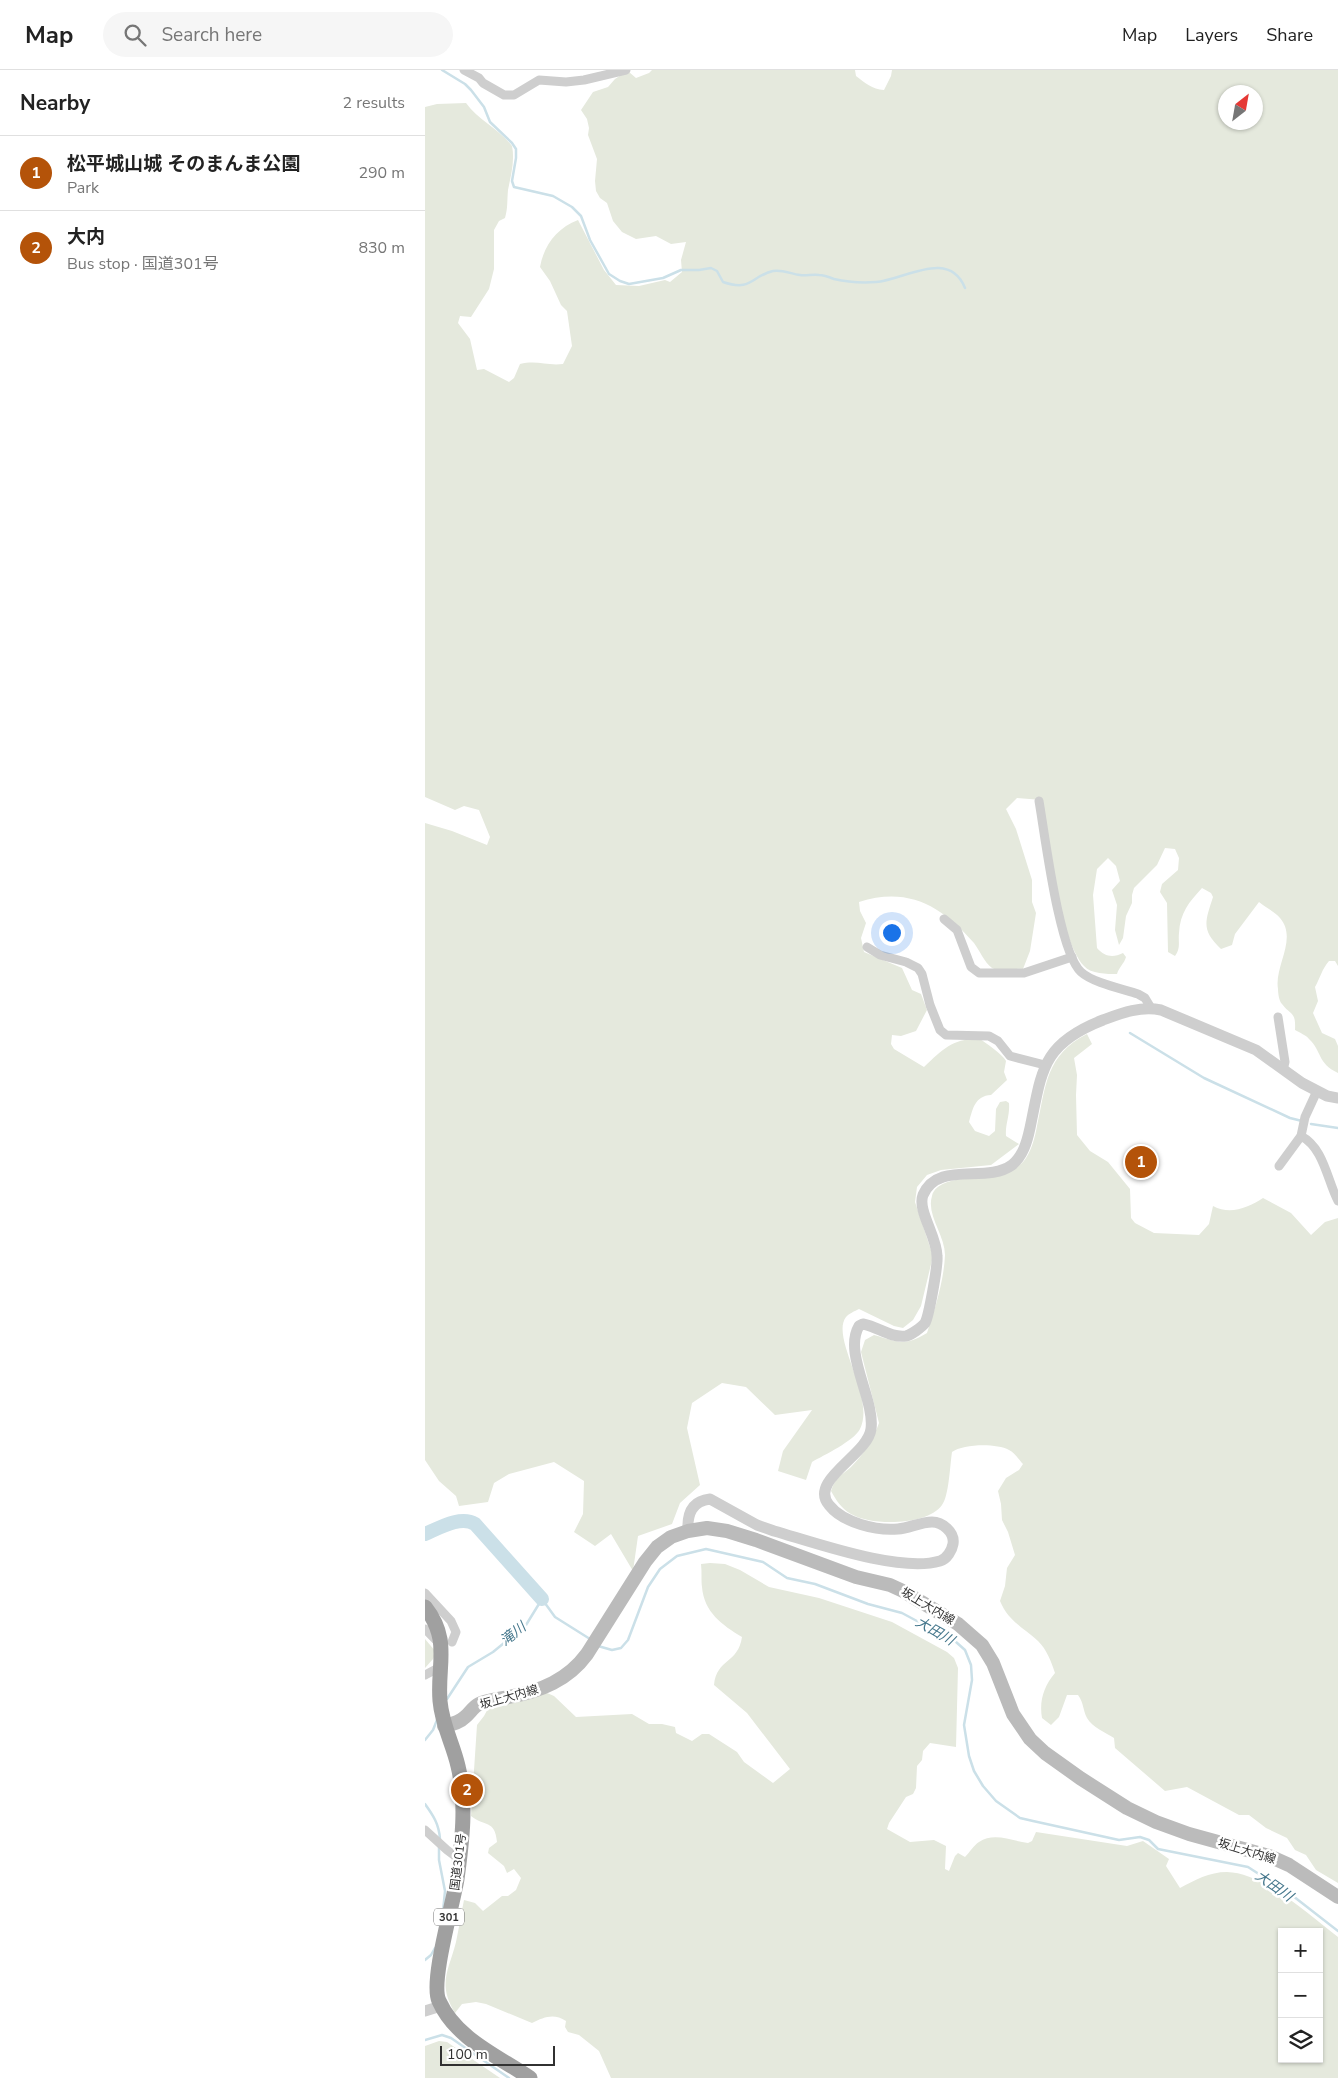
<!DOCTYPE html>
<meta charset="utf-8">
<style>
:root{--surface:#fff;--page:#f6f6f6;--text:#222;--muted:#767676;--line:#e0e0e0;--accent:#b45309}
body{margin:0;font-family:"Nunito Sans","Noto Sans JP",sans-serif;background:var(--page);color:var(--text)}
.controls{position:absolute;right:15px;bottom:15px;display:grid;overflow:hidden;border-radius:0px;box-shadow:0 1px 4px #0004}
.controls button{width:45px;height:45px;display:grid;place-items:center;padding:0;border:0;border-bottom:1px solid var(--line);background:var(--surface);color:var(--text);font:25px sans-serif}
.compass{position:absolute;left:793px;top:15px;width:45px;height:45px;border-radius:50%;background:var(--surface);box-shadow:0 1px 4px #0004;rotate:31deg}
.scale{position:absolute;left:15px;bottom:12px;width:115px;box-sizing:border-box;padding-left:5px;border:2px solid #313131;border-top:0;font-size:14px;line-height:18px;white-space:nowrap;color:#313131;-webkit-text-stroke:4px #fff;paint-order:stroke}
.you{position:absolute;left:466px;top:862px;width:18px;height:18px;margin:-12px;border:4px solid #fff;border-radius:50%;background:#1a73e8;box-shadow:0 0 0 8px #1a73e833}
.badge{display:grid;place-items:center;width:32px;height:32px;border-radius:50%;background:var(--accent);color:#fff;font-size:16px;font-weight:700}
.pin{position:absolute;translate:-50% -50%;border:2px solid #fff;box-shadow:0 1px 5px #0006}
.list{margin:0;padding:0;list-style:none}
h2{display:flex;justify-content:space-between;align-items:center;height:65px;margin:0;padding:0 20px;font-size:21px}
h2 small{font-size:16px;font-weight:400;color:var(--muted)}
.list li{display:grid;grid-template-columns:32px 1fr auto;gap:15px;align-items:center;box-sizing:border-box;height:75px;padding:0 20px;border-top:1px solid var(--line)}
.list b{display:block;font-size:19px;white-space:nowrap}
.list p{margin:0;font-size:16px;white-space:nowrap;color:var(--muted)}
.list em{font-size:16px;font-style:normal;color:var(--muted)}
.icon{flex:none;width:28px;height:28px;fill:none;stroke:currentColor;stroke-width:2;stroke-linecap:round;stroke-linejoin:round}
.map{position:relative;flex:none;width:913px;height:2008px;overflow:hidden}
header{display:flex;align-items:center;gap:30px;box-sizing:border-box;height:70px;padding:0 25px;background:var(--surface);border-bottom:1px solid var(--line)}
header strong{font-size:24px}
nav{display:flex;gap:28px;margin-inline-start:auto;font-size:18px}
.search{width:350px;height:45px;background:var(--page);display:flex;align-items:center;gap:12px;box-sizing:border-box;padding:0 18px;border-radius:28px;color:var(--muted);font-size:19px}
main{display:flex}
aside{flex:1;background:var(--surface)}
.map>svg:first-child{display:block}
.green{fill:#e5e9dd;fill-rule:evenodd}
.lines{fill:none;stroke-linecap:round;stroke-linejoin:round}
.stream{stroke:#cbe0e8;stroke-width:2.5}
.river{stroke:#cbe0e8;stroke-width:14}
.minor{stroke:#cecece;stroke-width:9}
.tertiary{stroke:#cecece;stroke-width:11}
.secondary{stroke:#bbb;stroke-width:14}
.trunk{stroke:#a0a0a0;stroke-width:15}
.labels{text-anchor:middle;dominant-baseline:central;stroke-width:5;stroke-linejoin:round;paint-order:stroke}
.shield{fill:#fff;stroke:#6f6f6f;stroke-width:1}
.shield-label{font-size:11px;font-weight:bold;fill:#313131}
.street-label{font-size:12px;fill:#313131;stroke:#fff}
.water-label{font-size:14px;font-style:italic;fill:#45778c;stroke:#fff}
</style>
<header>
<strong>Map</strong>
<div class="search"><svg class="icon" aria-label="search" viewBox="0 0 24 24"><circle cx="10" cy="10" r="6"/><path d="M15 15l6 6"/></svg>Search here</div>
<nav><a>Map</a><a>Layers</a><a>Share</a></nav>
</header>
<main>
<aside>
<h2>Nearby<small>2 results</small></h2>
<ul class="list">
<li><span class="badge">1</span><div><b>松平城山城 そのまんま公園</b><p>Park</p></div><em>290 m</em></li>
<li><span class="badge">2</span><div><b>大内</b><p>Bus stop · 国道301号</p></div><em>830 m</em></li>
</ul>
</aside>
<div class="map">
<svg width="913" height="2008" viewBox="0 0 913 2008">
<rect width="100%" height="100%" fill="#fff"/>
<g class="green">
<path d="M227 0H430L431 6C440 13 447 19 459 20L466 6 467 0H913V896L910 891H904C897 899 895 908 890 917L893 931 888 943 897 963 910 969 913 976V1003C892 993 897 981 884 969 881 965 875 963 870 960 871 941 866 946 857 934 854 931 853 923 853 919 849 896 873 869 855 848 850 842 840 837 834 832L810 864 807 875 796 879C776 860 780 852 788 827L786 823 777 818C764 832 755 843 754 863 753 872 756 878 750 886L743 882 742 833 735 822 737 814 753 800 754 788 750 779 740 778 732 795 709 818 707 825V833L701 846 698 868 694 875 690 860 692 835 687 820 695 811 691 796 683 788 672 799 668 825 672 878C680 887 688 888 698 883L701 887C699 894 694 897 692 904 682 904 666 904 659 896 634 868 623 769 617 730L592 728 581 739 591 759 607 810V832L611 843 605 881 598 899C589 898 575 903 567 898 559 892 555 881 549 873 517 836 483 816 434 832L435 841 441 853 436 868 439 882 477 898 487 920 496 924 502 940 491 961 476 966 467 965 466 974 469 979 499 997C518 979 526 970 553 968 559 971 579 986 581 991L579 1002 582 1010 566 1025C550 1026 548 1038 544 1052L550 1061 564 1066 570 1061 571 1039 575 1032 581 1031 584 1033C585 1046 580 1054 581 1066L594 1074 566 1095 516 1100 502 1105 492 1117 490 1132 508 1186 496 1236 488 1250 478 1258 469 1256 434 1239C430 1241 423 1244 421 1247 405 1268 451 1327 435 1359 429 1371 399 1385 387 1392L381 1410 353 1401 358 1381 387 1340 350 1345 321 1317 297 1313 267 1333 262 1358 275 1415 255 1433 247 1454 213 1466 208 1501 186 1464 170 1476 149 1462 158 1444 159 1411 129 1392 84 1404 69 1413 63 1432 34 1436 31 1426 14 1411 0 1390V753L27 761 62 775 65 767 54 740 39 736 30 740 0 727V37L12 34 41 33C54 51 73 58 87 76 90 91 86 105 83 120 82 130 83 138 80 148L74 151 69 160V199L64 219 46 247 35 246 33 253 45 269 52 300 59 299 84 312 89 308 95 294C112 290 122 296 138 294L147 276 142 241 136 235 125 211 115 197C119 175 132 158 153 150L179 200 191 215 214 216 240 210 245 212 257 202 256 190 261 172 246 174 231 166 211 169 197 162 188 151 182 133 175 128 171 121 170 111 172 89 163 65 164 58 162 49 156 40 168 22 183 17 190 9 199 3 204 2 211 8 224 3ZM801 22H831V52H801Z"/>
<path d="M662 964 667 974 649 988 652 1005 651 1025 652 1065 665 1081 683 1092 705 1119 706 1148 710 1153 729 1163 774 1165 784 1154 788 1136C805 1145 823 1138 838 1128L866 1143 886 1165 900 1152 913 1148V1813L891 1800 881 1785 870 1780 862 1768 841 1758 824 1745H814L762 1717 740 1721 690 1678 689 1668C681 1663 667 1657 662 1648 658 1641 659 1633 653 1625H642L634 1647 626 1655 617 1648C614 1631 619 1616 630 1603 626 1591 622 1580 613 1571 597 1556 584 1552 575 1531L580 1516 582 1498 590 1485 583 1462 577 1450 576 1434 573 1421 581 1408 594 1400 598 1394C594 1390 590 1383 584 1380 571 1373 538 1374 527 1382 525 1395 524 1426 517 1435 502 1456 446 1456 426 1444 416 1438 411 1430 406 1421 412 1405 415 1407 426 1397 439 1384 448 1370 454 1353L436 1282 440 1270 449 1265C474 1272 478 1277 502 1263 510 1239 519 1210 520 1185 520 1165 501 1145 507 1126 516 1097 581 1119 601 1088 607 1079 610 1067 612 1056 621 1015 621 985 662 964Z"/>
<path d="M285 1493 300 1494 315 1500 344 1517 394 1528 467 1552 522 1582 529 1588 533 1598 531 1677 505 1673 498 1681 497 1690 492 1696 491 1718 488 1724 481 1727 464 1753 462 1759 485 1772 509 1770 521 1776 520 1799 524 1801 530 1786 533 1783 540 1787C545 1782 549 1775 554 1772 569 1762 587 1771 603 1773L607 1771 611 1762 702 1776 718 1771 744 1789 741 1796 755 1818C770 1810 784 1802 802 1802 839 1803 885 1845 913 1867V2008H186L174 1981 154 1965 143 1962 140 1957 141 1951C129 1943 119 1947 107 1953L61 1934 51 1932 37 1934 30 1943C12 1914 24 1900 31 1872 34 1858 36 1844 39 1830L50 1833 58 1841 77 1826H83L91 1820 96 1808 89 1799 82 1803 79 1796 63 1783 64 1778 72 1772C70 1749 59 1757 46 1746L52 1655 59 1646 65 1635 122 1623 129 1626 151 1647 207 1644 224 1654H237L250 1657 251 1663 267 1671 277 1664H284L312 1682 319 1692 348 1713 365 1699 322 1643 289 1615C292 1588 313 1594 317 1567 297 1555 279 1542 277 1517 276 1510 277 1502 276 1494ZM857 1862H894V1989H857Z"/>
<polygon points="0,1569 11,1582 8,1589 0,1598"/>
<polygon points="14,1971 22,1972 75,2008 0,2008 0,1976"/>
</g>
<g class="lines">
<g class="stream">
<path d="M17 0 40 14 46 20 59 37 65 52 87 73 91 79V88L87 111 89 117 128 126 147 137 156 146 165 170 184 204 195 211 204 214 238 208 256 200H274L286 198 292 201 298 212C327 222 326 206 348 201 357 199 366 204 375 205 381 206 388 204 394 205 399 205 404 207 409 209 422 212 437 213 451 212 479 210 524 178 540 218"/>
<polyline points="705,963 779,1008 865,1048 877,1051"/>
<polyline points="886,1054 913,1058"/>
<polyline points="173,1576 187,1580 196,1578 203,1570 223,1517 235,1499 252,1486 281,1479 338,1492 362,1508 390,1514 443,1534 477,1543 531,1572 540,1580 546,1595 547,1610 539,1655 544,1686 549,1701 558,1716 571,1731 595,1748 608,1751 694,1770 715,1767 724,1770 733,1779 823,1797 868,1826 913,1861"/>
<polyline points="22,1629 43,1597 68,1582 101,1555 117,1529 130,1547 165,1569"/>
<polyline points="0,1670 8,1660 12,1650"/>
<path d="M0 1734C8 1745 14 1754 15 1769"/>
<polyline points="14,1777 14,1790 20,1821 18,1841"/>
<polyline points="0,1890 6,1885 10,1878"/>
<polyline points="0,1970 17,1965 26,1968 84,2008"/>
</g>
<path class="river" d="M0 1464C14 1458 36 1445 50 1454L117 1529"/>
<g class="minor">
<polyline points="39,0 54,8 58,13 79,25 89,25 114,10 141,12 159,10 201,0"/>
<path d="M614 731C620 765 634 882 656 902 668 913 698 919 713 924L720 928 726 938"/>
<polyline points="519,849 532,860 546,897 554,903 599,903 647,887"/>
<polyline points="442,877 455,885 481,892 493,898 497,904 505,935 515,960 521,965 564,966 573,971 585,986 620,995"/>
<polyline points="853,947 860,992 858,1000"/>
<path d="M876 1066C899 1078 902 1110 913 1131"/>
<polyline points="854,1096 876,1066 880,1047 892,1021"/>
<polyline points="0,1523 26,1551 31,1562 27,1572"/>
<polyline points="0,1559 14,1573"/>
<polyline points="0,1605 17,1596"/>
<polyline points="0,1760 22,1780 34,1789"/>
</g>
<g class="tertiary">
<path d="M263 1461C262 1444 267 1431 285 1429L332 1455 349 1461C391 1473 475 1503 515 1491 522 1489 527 1480 528 1474 530 1462 517 1452 507 1452 496 1452 484 1458 473 1459 452 1461 418 1453 404 1435 383 1410 443 1385 446 1359 450 1329 418 1283 434 1256L438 1254C454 1257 465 1268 481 1266 486 1265 497 1257 500 1253 504 1246 513 1195 512 1186 512 1167 492 1140 498 1125 513 1090 561 1114 587 1095 598 1086 602 1072 605 1058 617 1001 616 974 678 950 697 943 715 936 736 940L831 980 877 1013 902 1026 913 1028"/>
<polyline points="0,1941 16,1936"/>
</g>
<path class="secondary" d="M19 1656C27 1654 34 1653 40 1647 45 1643 48 1637 54 1634 62 1630 74 1629 84 1627 116 1621 143 1610 162 1584L220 1492 232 1477 246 1467 263 1461 282 1458 302 1461 331 1470 431 1507 465 1515 478 1521 533 1554 557 1575 568 1593 588 1644 605 1669 620 1683 655 1708 702 1738 731 1752 764 1764 844 1786 864 1795 913 1827"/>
<path class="trunk" d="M0 1537C26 1570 12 1594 15 1631 17 1655 28 1674 33 1696 42 1733 37 1772 32 1809 28 1834 5 1912 14 1931 31 1969 73 1986 105 2008"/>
</g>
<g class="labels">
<rect class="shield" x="9" y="1838.5" width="30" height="17" rx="4"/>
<g class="shield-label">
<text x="24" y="1847">301</text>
</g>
<g class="street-label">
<text transform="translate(503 1536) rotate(31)">坂上大内線</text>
<text transform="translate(84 1627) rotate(-16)">坂上大内線</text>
<text transform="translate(822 1781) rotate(17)">坂上大内線</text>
<text transform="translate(33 1792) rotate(-83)">国道301号</text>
</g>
<g class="water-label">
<text transform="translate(510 1561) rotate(30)">大田川</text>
<text transform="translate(88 1564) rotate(-38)">滝川</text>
<text transform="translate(849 1816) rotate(35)">大田川</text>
</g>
</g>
</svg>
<div class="controls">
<button>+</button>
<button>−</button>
<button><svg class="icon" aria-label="layers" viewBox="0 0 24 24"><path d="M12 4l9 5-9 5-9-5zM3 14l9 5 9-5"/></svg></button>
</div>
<svg class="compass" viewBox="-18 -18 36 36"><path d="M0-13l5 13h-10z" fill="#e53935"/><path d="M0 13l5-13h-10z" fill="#767676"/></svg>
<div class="scale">100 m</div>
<div class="you"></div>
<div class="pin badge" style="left:716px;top:1092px">1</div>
<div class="pin badge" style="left:42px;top:1720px">2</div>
</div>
</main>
